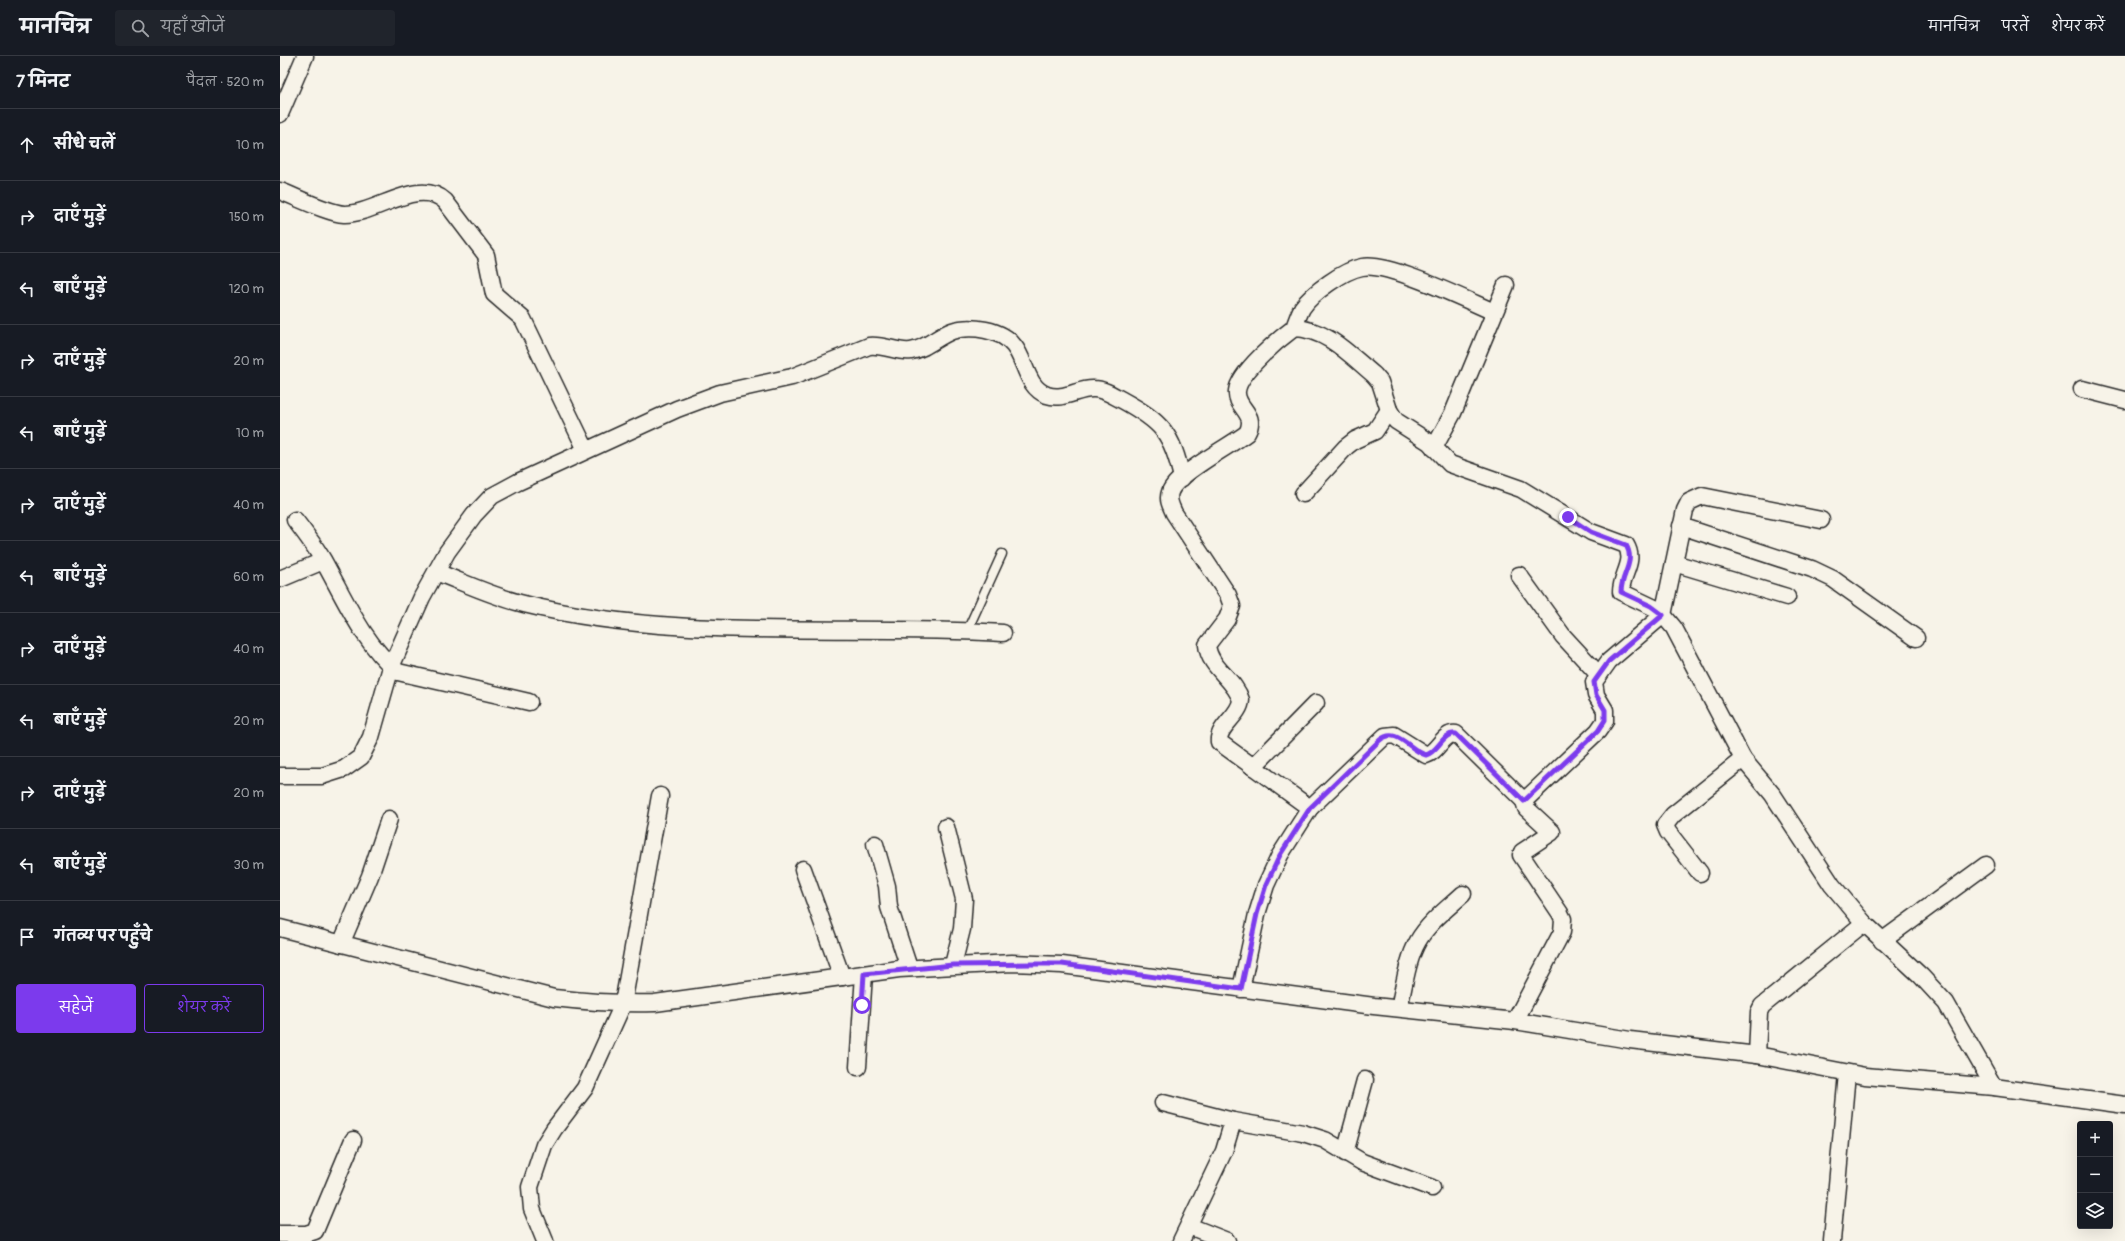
<!DOCTYPE html>
<html lang="hi">
<meta charset="utf-8">
<style>
:root{--surface:#171b24;--page:#20242c;--text:#f1f3f6;--muted:#9ea1a6;--line:#363941;--accent:#7c3aed}
body{margin:0;font-family:Pangolin,"Playpen Sans Deva",sans-serif;background:var(--page);color:var(--text)}
.controls{position:absolute;right:12px;bottom:12px;display:grid;overflow:hidden;border-radius:4px;box-shadow:0 4px 16px #0002}
.controls button{width:36px;height:36px;display:grid;place-items:center;padding:0;border:0;border-bottom:1px solid var(--line);background:var(--surface);color:var(--text);font:20px sans-serif}
.stop{position:absolute;width:12px;height:12px;margin:-9px;border:3px solid #7c3aed;border-radius:50%;background:#fff}
.stop.end{background:#7c3aed;border-color:#fff;box-shadow:0 1px 4px #0008}
.list{margin:0;padding:0;list-style:none}
h2{display:flex;justify-content:space-between;align-items:center;height:52px;margin:0;padding:0 16px;font-size:17px}
h2 small{font-size:13px;font-weight:400;color:var(--muted)}
.list li{display:grid;grid-template-columns:26px 1fr auto;gap:12px;align-items:center;box-sizing:border-box;height:72px;padding:0 16px;border-top:1px solid var(--line)}
.list b{display:block;font-size:15px;white-space:nowrap}
.list em{font-size:13px;font-style:normal;color:var(--muted)}
.actions{display:flex;gap:8px;padding:12px 16px}
.actions a{flex:1;padding:9px 0;border:1px solid var(--accent);border-radius:4px;text-align:center;font-size:14px;color:var(--accent)}
.actions .main{background:var(--accent);color:#fff}
.icon{flex:none;width:22px;height:22px;fill:none;stroke:currentColor;stroke-width:2;stroke-linecap:round;stroke-linejoin:round}
.map{position:relative;flex:none;width:1845px;height:1185px;overflow:hidden}
header{display:flex;align-items:center;gap:24px;box-sizing:border-box;height:56px;padding:0 20px;background:var(--surface);border-bottom:1px solid var(--line)}
header strong{font-size:19px}
nav{display:flex;gap:22px;margin-inline-start:auto;font-size:14px}
.search{width:280px;height:36px;background:var(--page);display:flex;align-items:center;gap:10px;box-sizing:border-box;padding:0 14px;border-radius:4px;color:var(--muted);font-size:15px}
main{display:flex}
aside{flex:1;background:var(--surface)}
.map>svg:first-child{display:block}
.lines{fill:none;stroke-linecap:round;stroke-linejoin:round}
.service-casing{stroke:#2b2b2b;stroke-width:11}
.minor-casing{stroke:#2b2b2b;stroke-width:19}
.service{stroke:#f7f3e8;stroke-width:8}
.minor{stroke:#f7f3e8;stroke-width:16}
.route{stroke:#7c3aed;stroke-width:5}
</style>
<header>
<strong>मानचित्र</strong>
<div class="search"><svg class="icon" aria-label="search" viewBox="0 0 24 24"><circle cx="10" cy="10" r="6"/><path d="M15 15l6 6"/></svg>यहाँ खोजें</div>
<nav><a>मानचित्र</a><a>परतें</a><a>शेयर करें</a></nav>
</header>
<main>
<aside>
<h2>7 मिनट<small>पैदल · 520 m</small></h2>
<ul class="list">
<li><svg class="icon" aria-label="ahead" viewBox="0 0 24 24"><path d="M12 20V5M6 11l6-6 6 6"/></svg><div><b>सीधे चलें</b></div><em>10 m</em></li>
<li><svg class="icon" aria-label="right" viewBox="0 0 24 24"><path d="M7 20v-9h11M14 6l5 5-5 5"/></svg><div><b>दाएँ मुड़ें</b></div><em>150 m</em></li>
<li><svg class="icon" aria-label="left" viewBox="0 0 24 24"><path d="M17 20v-9H6M10 6l-5 5 5 5"/></svg><div><b>बाएँ मुड़ें</b></div><em>120 m</em></li>
<li><svg class="icon" aria-label="right" viewBox="0 0 24 24"><path d="M7 20v-9h11M14 6l5 5-5 5"/></svg><div><b>दाएँ मुड़ें</b></div><em>20 m</em></li>
<li><svg class="icon" aria-label="left" viewBox="0 0 24 24"><path d="M17 20v-9H6M10 6l-5 5 5 5"/></svg><div><b>बाएँ मुड़ें</b></div><em>10 m</em></li>
<li><svg class="icon" aria-label="right" viewBox="0 0 24 24"><path d="M7 20v-9h11M14 6l5 5-5 5"/></svg><div><b>दाएँ मुड़ें</b></div><em>40 m</em></li>
<li><svg class="icon" aria-label="left" viewBox="0 0 24 24"><path d="M17 20v-9H6M10 6l-5 5 5 5"/></svg><div><b>बाएँ मुड़ें</b></div><em>60 m</em></li>
<li><svg class="icon" aria-label="right" viewBox="0 0 24 24"><path d="M7 20v-9h11M14 6l5 5-5 5"/></svg><div><b>दाएँ मुड़ें</b></div><em>40 m</em></li>
<li><svg class="icon" aria-label="left" viewBox="0 0 24 24"><path d="M17 20v-9H6M10 6l-5 5 5 5"/></svg><div><b>बाएँ मुड़ें</b></div><em>20 m</em></li>
<li><svg class="icon" aria-label="right" viewBox="0 0 24 24"><path d="M7 20v-9h11M14 6l5 5-5 5"/></svg><div><b>दाएँ मुड़ें</b></div><em>20 m</em></li>
<li><svg class="icon" aria-label="left" viewBox="0 0 24 24"><path d="M17 20v-9H6M10 6l-5 5 5 5"/></svg><div><b>बाएँ मुड़ें</b></div><em>30 m</em></li>
<li><svg class="icon" aria-label="arrive" viewBox="0 0 24 24"><path d="M6 21V4h12l-3 4 3 4H6"/></svg><div><b>गंतव्य पर पहुँचे</b></div></li>
</ul>
<div class="actions"><a class="main">सहेजें</a><a>शेयर करें</a></div>
</aside>
<div class="map">
<svg width="1845" height="1185" viewBox="0 0 1845 1185">
<rect width="100%" height="100%" fill="#f7f3e8"/>
<filter id="ink" filterUnits="userSpaceOnUse"><feTurbulence type="fractalNoise" baseFrequency=".025" numOctaves="2"/><feDisplacementMap in="SourceGraphic" scale="8" xChannelSelector="R" yChannelSelector="G"/><feConvolveMatrix kernelMatrix="1 2 1 2 8 2 1 2 1" color-interpolation-filters="sRGB"/></filter>
<g filter="url(#ink)">
<g class="lines">
<defs>
<polyline id="service" points="687,575 722,498"/>
<g id="minor">
<polyline points="0,58 25,0"/>
<path d="M0 135C16 141 48 157 64 158 95 159 139 120 165 145L206 199 214 238 243 263 306 394"/>
<path d="M1014 272C1016 266 1019 258 1022 252 1032 237 1064 214 1082 211 1109 206 1186 244 1214 256"/>
<polyline points="1802,333 1845,344"/>
<polyline points="1154,392 1173,357 1226,229"/>
<polyline points="1023,438 1066,391 1075,384 1095,375 1109,354"/>
<path d="M15 464C25 477 35 490 43 504 65 543 83 587 118 616L249 646"/>
<polyline points="1401,470 1532,513 1553,523 1636,582"/>
<polyline points="1394,507 1507,541"/>
<path d="M156 516C185 527 214 541 244 548 401 587 564 567 723 577"/>
<polyline points="1239,519 1283,580 1319,619"/>
<polyline points="0,523 43,505"/>
<polyline points="973,711 1036,647"/>
<path d="M0 720H42L64 713 81 701 91 681 111 611 142 541 167 496 194 459 212 440 238 426 397 353 440 337 512 321 589 290C604 288 617 297 631 295 646 293 658 280 672 275 690 269 722 273 734 290 746 305 746 331 767 339 784 345 798 332 814 333 824 333 834 340 842 344 882 366 892 377 902 422"/>
<path d="M1030 752 939 686C937 670 960 660 961 644 955 623 929 612 927 589L947 563 952 550 948 539 894 457C891 450 887 444 890 436 896 418 950 390 967 377 978 357 955 352 957 335 959 316 999 283 1014 272 1047 273 1070 299 1094 319L1100 326 1109 354 1116 365 1149 386 1170 408 1241 433 1311 476 1346 489C1356 506 1341 518 1341 536L1379 554 1394 572 1463 703 1493 739 1552 829 1584 867 1641 920 1666 947 1714 1031"/>
<polyline points="666,771 684,843 682,873 673,909"/>
<polyline points="595,788 607,830 609,851 629,912"/>
<polyline points="523,813 562,921"/>
<polyline points="1420,817 1388,776 1385,769 1393,759 1463,703"/>
<path d="M0 872 274 942C308 946 341 948 375 947L619 913 732 907 782 909 1094 950 1235 965 1350 984 1477 999 1585 1020 1714 1031 1845 1049"/>
<polyline points="1602,885 1706,809"/>
<polyline points="61,888 90,820 109,763"/>
<path d="M961 933 977 858 986 829 1000 799 1030 752 1105 680 1114 679 1146 699C1158 696 1163 676 1176 678L1244 745"/>
<path d="M1119 952C1124 931 1127 904 1138 885 1149 866 1168 852 1183 838"/>
<polyline points="1235,965 1282,876 1283,863 1280,857 1241,799 1242,796 1272,776 1246,752 1244,745 1318,675 1325,665 1325,654 1316,639 1314,626 1329,605 1383,559 1405,454 1409,446 1422,440 1541,464"/>
<polyline points="1477,999 1479,956 1482,950 1584,867"/>
<polyline points="578,1011 584,918"/>
<polyline points="883,1047 953,1065 1023,1077 1045,1084 1082,1106 1152,1132"/>
<polyline points="1065,1097 1085,1024"/>
<polyline points="909,1170 947,1185"/>
<polyline points="0,1178 26,1178 35,1175 73,1084"/>
<polyline points="265,1185 252,1153 250,1131 264,1089 274,1073 305,1032 343,948 380,740"/>
<polyline points="901,1185 944,1095 953,1065"/>
<polyline points="1552,1185 1567,1017"/>
</g>
</defs>
<use href="#service" class="service-casing"/>
<use href="#minor" class="minor-casing"/>
<use href="#service" class="service"/>
<use href="#minor" class="minor"/>
</g>
</g>
<g class="lines" filter="url(#ink)">
<path class="route" d="M582 949 584 918 673 909 757 908H782L961 933 977 858 986 829 1000 799 1030 752 1100 684C1117 670 1130 695 1146 699 1158 696 1163 676 1176 678L1244 745 1318 675 1325 664V654L1316 639 1314 626 1329 605 1383 559 1371 550 1341 536C1341 518 1356 506 1346 489L1311 476 1288 461"/>
</g>
</svg>
<div class="controls">
<button>+</button>
<button>−</button>
<button><svg class="icon" aria-label="layers" viewBox="0 0 24 24"><path d="M12 4l9 5-9 5-9-5zM3 14l9 5 9-5"/></svg></button>
</div>
<div class="stop" style="left:582px;top:949px"></div>
<div class="stop end" style="left:1288px;top:461px"></div>
</div>
</main>
